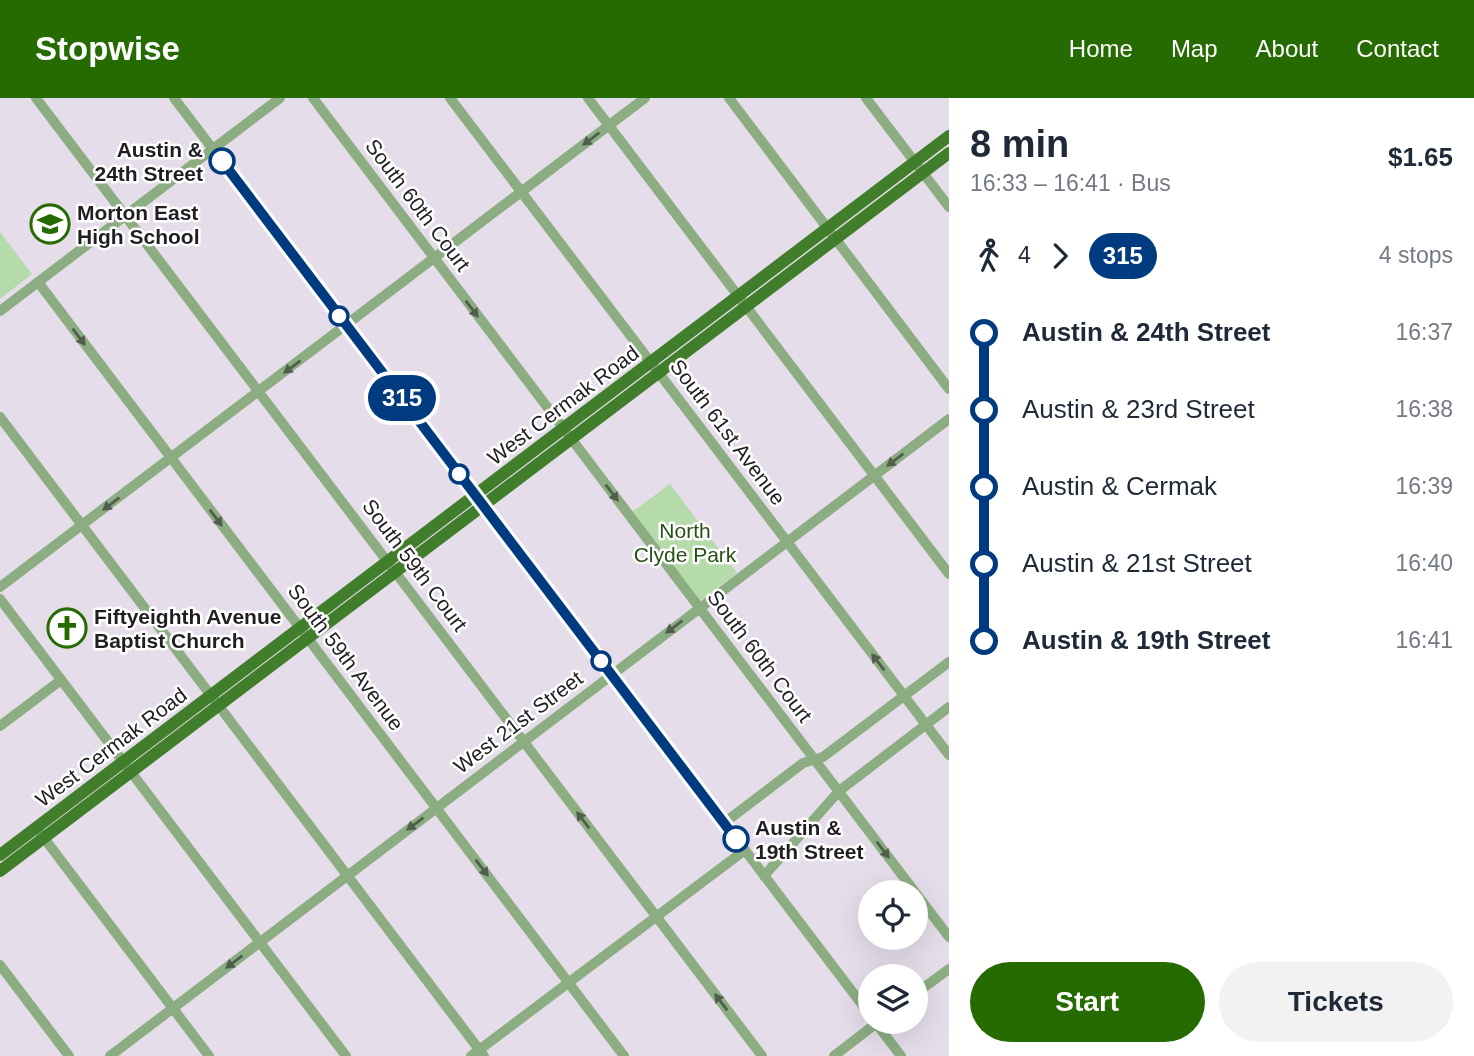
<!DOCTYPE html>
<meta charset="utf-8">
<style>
:root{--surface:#fff;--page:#f2f2f3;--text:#1f2937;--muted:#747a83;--accent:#266b02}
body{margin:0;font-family:Helvetica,sans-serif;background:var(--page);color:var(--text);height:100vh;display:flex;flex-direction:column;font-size:26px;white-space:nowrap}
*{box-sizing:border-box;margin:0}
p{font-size:23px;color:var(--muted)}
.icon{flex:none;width:38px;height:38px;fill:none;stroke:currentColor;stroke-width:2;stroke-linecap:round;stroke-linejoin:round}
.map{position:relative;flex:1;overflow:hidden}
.side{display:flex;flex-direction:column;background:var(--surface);width:525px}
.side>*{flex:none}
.badge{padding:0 14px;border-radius:23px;font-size:24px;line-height:46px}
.buttons{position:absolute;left:858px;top:782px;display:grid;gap:14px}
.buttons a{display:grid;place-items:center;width:70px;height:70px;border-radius:50%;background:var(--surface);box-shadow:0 7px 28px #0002;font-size:35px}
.map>.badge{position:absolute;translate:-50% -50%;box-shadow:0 0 0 4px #fff}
.legs{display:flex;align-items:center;gap:10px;height:77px;padding:0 21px;font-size:23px}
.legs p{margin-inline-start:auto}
.summary{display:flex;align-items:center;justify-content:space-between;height:119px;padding:0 21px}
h1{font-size:38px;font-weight:600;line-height:52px}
.primary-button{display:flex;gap:14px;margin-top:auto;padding:14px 21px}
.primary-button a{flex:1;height:80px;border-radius:42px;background:var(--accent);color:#fff;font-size:28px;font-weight:600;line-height:80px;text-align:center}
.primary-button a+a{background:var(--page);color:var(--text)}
ul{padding:0 21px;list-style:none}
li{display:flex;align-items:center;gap:24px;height:77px;font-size:26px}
li i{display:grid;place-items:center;width:10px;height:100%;margin:0 9px;background:currentColor}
li i::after{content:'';width:18px;height:18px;margin:-9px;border:5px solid;border-radius:50%;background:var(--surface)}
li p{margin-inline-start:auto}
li:first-child i{background:linear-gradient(#0000 50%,currentColor 0)}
li:last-child i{background:linear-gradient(currentColor 50%,#0000 0)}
header{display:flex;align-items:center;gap:42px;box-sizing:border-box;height:98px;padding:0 35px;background:var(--accent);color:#fff}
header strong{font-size:33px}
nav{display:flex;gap:38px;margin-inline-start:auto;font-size:24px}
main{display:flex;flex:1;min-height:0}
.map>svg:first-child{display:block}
.green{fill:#b6dbab}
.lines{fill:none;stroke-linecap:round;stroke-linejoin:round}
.minor{stroke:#8cad82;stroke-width:10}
.major{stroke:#417e2b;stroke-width:12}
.oneway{fill:#515e4e}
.line-1-casing{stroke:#fff;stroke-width:16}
.line-1{stroke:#003b80;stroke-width:10}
.stop-1-dot{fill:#fff;stroke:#003b80;stroke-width:3.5}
.labels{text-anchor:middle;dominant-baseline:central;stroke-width:5;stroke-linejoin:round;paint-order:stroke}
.stop-label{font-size:21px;font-weight:bold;fill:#211e23;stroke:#fff;text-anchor:end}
.street-label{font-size:21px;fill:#211e23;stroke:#fff}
.poi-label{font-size:21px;font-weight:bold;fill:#211e23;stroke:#fff;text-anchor:start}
.park-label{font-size:21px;fill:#265116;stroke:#fff}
</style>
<header>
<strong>Stopwise</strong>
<nav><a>Home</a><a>Map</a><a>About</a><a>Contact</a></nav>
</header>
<main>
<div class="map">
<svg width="949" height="958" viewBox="0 0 949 958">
<rect width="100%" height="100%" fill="#e5deea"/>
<g class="green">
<polygon points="0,134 32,176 0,201"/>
<polygon points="670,386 737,475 700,503 632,414"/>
</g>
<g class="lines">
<g class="minor">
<polyline points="36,0 762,958"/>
<polyline points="174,0 870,917"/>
<polyline points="313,0 949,839"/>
<polyline points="450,0 949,657"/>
<polyline points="588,0 949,476"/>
<polyline points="729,0 949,291"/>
<polyline points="866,0 949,109"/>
<polyline points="38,184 624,958"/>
<polyline points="0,213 280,0"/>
<polyline points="0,319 484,958"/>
<polyline points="0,489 645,0"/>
<polyline points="0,501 346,958"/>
<polyline points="0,628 61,582"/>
<polyline points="724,725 803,665 823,659 949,564"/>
<polyline points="41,736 209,958"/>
<polyline points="764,778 839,693 949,609"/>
<polyline points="0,867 69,958"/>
<polyline points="915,896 949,871"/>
<polyline points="875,924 901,958"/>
<polyline points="110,958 949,321"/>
<polyline points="471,958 745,752"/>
<polyline points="834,958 878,924"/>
</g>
<g class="major">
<polyline points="0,757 949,38"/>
<polyline points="0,773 949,55"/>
</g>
</g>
<defs><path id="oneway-solid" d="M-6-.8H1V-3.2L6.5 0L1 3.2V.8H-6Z" transform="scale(1.75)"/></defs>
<g class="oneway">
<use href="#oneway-solid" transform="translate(591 41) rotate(143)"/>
<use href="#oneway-solid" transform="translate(472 211) rotate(53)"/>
<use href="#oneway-solid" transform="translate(79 239) rotate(53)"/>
<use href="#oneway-solid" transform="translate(292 269) rotate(143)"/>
<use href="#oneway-solid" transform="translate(895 362) rotate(143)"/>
<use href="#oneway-solid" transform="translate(612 395) rotate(53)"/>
<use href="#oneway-solid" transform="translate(111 406) rotate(143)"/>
<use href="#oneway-solid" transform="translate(216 420) rotate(53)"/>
<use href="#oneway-solid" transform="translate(674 529) rotate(143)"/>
<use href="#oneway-solid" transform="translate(878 564) rotate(-127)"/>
<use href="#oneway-solid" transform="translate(583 722) rotate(-127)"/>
<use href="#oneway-solid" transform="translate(415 726) rotate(143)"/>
<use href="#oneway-solid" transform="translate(883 752) rotate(53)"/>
<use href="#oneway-solid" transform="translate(482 770) rotate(53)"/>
<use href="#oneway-solid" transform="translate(234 864) rotate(143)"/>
<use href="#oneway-solid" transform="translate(721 904) rotate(-127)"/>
</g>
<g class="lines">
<g class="line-1-casing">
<polyline id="line-1" points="222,63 736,741"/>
</g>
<use href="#line-1" class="line-1"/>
</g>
<defs>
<g id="school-ring" transform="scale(2.0125)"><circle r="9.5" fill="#fff" stroke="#266b02" stroke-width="1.5"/><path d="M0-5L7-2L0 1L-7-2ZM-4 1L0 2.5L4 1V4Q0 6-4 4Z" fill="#266b02"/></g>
<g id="church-ring" transform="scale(2.0125)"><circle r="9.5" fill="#fff" stroke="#266b02" stroke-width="1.5"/><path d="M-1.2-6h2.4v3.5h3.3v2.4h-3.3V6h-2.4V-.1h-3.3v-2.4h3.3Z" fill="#266b02"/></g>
</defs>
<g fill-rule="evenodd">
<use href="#school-ring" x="50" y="126"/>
<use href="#church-ring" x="67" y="530"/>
</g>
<g class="stop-1-dot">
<circle cx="222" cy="63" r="12"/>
<circle cx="339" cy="218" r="9"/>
<circle cx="459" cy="376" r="9"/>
<circle cx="601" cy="563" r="9"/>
<circle cx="736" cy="741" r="12"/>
</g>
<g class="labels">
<g class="stop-label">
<text x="203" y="51">Austin &amp;<tspan x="203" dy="24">24th Street</tspan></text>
<text x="755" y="729" text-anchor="start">Austin &amp;<tspan x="755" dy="24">19th Street</tspan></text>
</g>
<g class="street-label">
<text transform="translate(418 107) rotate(53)">South 60th Court</text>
<text transform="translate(563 307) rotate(-37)">West Cermak Road</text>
<text transform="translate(728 334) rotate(53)">South 61st Avenue</text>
<text transform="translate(415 467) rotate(53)">South 59th Court</text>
<text transform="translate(760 558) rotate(53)">South 60th Court</text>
<text transform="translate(346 559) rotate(53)">South 59th Avenue</text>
<text transform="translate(518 624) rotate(-37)">West 21st Street</text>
<text transform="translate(111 649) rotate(-37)">West Cermak Road</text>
</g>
<g class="poi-label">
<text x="77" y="114">Morton East<tspan x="77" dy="24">High School</tspan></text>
<text x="94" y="518">Fiftyeighth Avenue<tspan x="94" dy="24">Baptist Church</tspan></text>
</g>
<g class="park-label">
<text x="685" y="432">North<tspan x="685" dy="24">Clyde Park</tspan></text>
</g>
</g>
</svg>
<div class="buttons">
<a><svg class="icon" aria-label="locate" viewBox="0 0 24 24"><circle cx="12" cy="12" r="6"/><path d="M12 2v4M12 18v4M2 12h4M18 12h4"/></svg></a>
<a><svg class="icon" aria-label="layers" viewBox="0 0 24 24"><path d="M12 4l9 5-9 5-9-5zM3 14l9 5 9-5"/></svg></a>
</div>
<b class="badge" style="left:402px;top:300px;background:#003b80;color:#fff">315</b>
</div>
<section class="side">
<div class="summary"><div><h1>8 min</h1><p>16:33 – 16:41 · Bus</p></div><b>$1.65</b></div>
<div class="legs"><svg class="icon" aria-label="walk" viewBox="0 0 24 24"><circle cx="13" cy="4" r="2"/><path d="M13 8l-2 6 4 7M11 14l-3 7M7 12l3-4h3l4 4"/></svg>4<svg class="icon" aria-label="forward" viewBox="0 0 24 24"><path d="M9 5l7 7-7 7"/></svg><b class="badge" style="background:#003b80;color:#fff">315</b><p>4 stops</p></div>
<ul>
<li><i style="color:#003b80"></i><b>Austin &amp; 24th Street</b><p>16:37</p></li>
<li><i style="color:#003b80"></i><span>Austin &amp; 23rd Street</span><p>16:38</p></li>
<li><i style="color:#003b80"></i><span>Austin &amp; Cermak</span><p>16:39</p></li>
<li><i style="color:#003b80"></i><span>Austin &amp; 21st Street</span><p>16:40</p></li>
<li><i style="color:#003b80"></i><b>Austin &amp; 19th Street</b><p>16:41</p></li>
</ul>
<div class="primary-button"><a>Start</a><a>Tickets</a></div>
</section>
</main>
